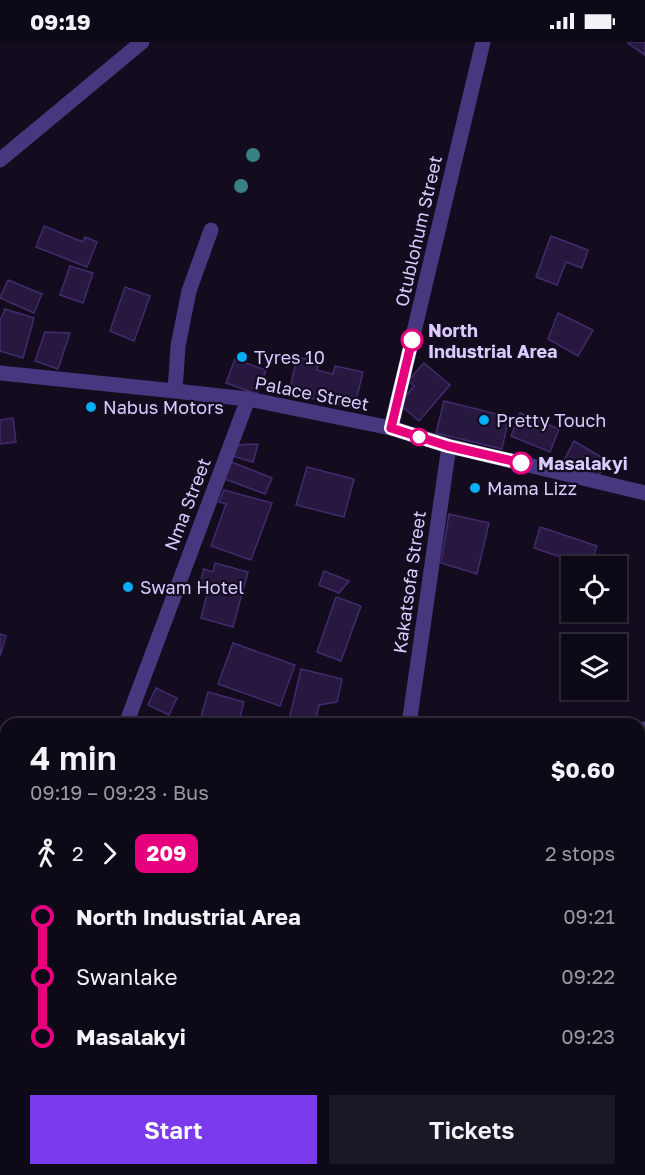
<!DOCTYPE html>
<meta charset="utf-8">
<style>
:root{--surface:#0e0917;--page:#1c1724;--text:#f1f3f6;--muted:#9b9aa1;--line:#2e2a36;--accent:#7c3aed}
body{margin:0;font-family:"Golos Text",sans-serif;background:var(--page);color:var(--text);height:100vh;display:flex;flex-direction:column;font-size:22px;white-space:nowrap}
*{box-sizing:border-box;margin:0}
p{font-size:20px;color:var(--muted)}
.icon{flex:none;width:33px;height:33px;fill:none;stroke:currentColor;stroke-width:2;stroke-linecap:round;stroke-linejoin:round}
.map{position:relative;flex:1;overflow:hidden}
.side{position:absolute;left:0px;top:676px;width:645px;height:458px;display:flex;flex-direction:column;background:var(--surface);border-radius:18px 18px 0 0;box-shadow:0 2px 4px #0004,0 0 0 2px var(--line)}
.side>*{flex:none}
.badge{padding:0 12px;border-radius:9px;font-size:21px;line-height:39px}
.buttons{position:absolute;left:561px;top:514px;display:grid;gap:12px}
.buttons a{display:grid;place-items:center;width:66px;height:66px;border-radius:0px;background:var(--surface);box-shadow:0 2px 4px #0004,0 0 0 2px var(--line);font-size:30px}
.map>.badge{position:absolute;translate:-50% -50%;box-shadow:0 0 0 3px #fff}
.legs{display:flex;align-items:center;gap:9px;height:66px;padding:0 30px;font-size:20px}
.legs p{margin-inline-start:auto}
.overview{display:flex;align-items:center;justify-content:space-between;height:102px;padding:0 30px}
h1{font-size:33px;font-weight:600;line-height:45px}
.primary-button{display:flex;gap:12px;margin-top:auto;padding:12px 30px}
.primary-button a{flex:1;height:69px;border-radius:0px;background:var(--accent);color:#fff;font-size:24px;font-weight:600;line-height:69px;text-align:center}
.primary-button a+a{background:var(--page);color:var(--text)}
ul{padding:0 30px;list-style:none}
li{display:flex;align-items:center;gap:21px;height:60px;font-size:22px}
li i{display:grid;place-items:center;width:9px;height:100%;margin:0 8px;background:currentColor}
li i::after{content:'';width:15px;height:15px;margin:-8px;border:4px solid;border-radius:50%;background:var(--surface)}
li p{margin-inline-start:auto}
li:first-child i{background:linear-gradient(#0000 50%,currentColor 0)}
li:last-child i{background:linear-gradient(currentColor 50%,#0000 0)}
.status{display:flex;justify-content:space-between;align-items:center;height:42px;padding:0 30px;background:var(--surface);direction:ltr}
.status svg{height:16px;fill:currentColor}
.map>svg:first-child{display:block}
.building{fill:#271840;stroke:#432a6c;stroke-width:1.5}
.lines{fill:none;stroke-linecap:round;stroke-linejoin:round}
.minor{stroke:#47377e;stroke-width:15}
.tree{fill:#388084}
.line-1-casing{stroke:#fff;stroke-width:14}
.line-1{stroke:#e6007e;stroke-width:9}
.stop-1-dot{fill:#fff;stroke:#e6007e;stroke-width:3}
.poi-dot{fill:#00aff5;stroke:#130c1f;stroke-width:2}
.labels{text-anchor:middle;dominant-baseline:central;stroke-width:4.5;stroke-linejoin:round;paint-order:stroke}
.street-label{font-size:18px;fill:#dacaff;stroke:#130c1f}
.stop-label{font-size:18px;font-weight:bold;fill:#dacaff;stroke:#130c1f;text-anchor:start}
.poi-label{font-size:18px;fill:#dacaff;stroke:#130c1f;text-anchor:start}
</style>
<div class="status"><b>09:19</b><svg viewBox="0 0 49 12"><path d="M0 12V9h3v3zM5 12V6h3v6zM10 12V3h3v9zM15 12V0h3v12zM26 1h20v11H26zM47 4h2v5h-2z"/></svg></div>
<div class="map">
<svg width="645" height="1133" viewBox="0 0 645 1133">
<rect width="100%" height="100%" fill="#130c1f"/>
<g class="building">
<polygon points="628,0 645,0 645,13 628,1"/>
<polygon points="44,184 83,200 85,195 97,200 87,225 36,205"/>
<polygon points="551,194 588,208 582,226 566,220 557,243 536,235"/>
<polygon points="70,224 93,231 83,261 60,253"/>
<polygon points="8,238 42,252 34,271 0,256"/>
<polygon points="125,245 150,254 134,299 110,289"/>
<polygon points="5,267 34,276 23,316 0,309 0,279"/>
<polygon points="558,271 593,288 578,314 548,297"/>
<polygon points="45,290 70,291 58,327 35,319"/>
<polygon points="297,315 319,320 317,328 333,332 335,324 363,330 354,366 289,351"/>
<polygon points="235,317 266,328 257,352 226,341"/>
<polygon points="424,321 450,343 419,379 399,362 414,344 408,339"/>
<polygon points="444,359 509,375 502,407 436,391"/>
<polygon points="520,371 559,387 550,410 511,394"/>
<polygon points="13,376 16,400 0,402 0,378"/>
<polygon points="574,399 608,419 597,436 561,424"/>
<polygon points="258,402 253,420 232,414 235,403"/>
<polygon points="229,419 272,436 265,452 222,436"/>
<polygon points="307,425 354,437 344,475 296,463"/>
<polygon points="224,448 272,461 251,518 211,504 226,462 219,460"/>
<polygon points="449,472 489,481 477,532 441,521"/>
<polygon points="540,485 597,504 590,525 534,506"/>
<polygon points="215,521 248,530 233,585 201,576 208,548 199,545 204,527 213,530"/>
<polygon points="324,529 349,539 339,551 319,543"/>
<polygon points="336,555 361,564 341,619 317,610"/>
<polygon points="0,592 6,594 0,614"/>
<polygon points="233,601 295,623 280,664 218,642"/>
<polygon points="301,627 342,637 337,660 319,663 315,682 288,682"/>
<polygon points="156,646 177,656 169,673 148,663"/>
<polygon points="208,650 244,660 238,682 199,682"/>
<polygon points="6,861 6,885 0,884"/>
<polygon points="165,1128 193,1128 192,1132 164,1130"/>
<polygon points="269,1128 281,1128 280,1133 268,1133"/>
<polygon points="287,1128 302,1128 309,1129 309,1133 286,1133"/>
<polygon points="353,1128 409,1128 408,1133 352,1133"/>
</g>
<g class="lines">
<g class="minor">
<polyline points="0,118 142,0"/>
<polyline points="0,331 175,349 248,357 391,386 449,404 645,451"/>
<polyline points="175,349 178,304 189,249 211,188"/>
<polyline points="391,386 483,0"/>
<polyline points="126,682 248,357"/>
<polyline points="409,682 449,404"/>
<polyline points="639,726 645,687"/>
<polyline points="0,1093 6,1063"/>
<polyline points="0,1103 6,1105"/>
<polyline points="98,1128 118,1133"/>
<polyline points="347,1133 348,1128"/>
</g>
</g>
<g class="tree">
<circle cx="253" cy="113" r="7"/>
<circle cx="241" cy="144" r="7"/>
</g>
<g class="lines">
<g class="line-1-casing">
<polyline id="line-1" points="412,298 391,386 448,404 521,421"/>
</g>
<use href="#line-1" class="line-1"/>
</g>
<g class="stop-1-dot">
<circle cx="412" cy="298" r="10"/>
<circle cx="419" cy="395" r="8"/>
<circle cx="521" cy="421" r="10"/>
</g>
<g class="poi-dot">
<circle cx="242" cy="315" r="6"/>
<circle cx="91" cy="365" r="6"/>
<circle cx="484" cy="378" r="6"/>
<circle cx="475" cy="446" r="6"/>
<circle cx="128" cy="545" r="6"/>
</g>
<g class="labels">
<g class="street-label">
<text transform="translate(418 189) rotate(-77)">Otublohum Street</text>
<text transform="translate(312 351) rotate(11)">Palace Street</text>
<text transform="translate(187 462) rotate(-69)">Nma Street</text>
<text transform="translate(409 540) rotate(-82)">Kakatsofa Street</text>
</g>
<g class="stop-label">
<text x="428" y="288">North<tspan x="428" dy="21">Industrial Area</tspan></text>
<text x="538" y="421">Masalakyi</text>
</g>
<g class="poi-label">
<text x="254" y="315">Tyres 10</text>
<text x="103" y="365">Nabus Motors</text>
<text x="496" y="378">Pretty Touch</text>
<text x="487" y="446">Mama Lizz</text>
<text x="140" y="545">Swam Hotel</text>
</g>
</g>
</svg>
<div class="buttons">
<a><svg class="icon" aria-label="locate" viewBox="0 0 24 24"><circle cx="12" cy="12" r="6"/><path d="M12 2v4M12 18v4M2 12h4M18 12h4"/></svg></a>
<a><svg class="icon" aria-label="layers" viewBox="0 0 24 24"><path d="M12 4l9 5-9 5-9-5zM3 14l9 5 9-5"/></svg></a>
</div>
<section class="side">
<div class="overview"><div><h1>4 min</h1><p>09:19 – 09:23 · Bus</p></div><b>$0.60</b></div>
<div class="legs"><svg class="icon" aria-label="walk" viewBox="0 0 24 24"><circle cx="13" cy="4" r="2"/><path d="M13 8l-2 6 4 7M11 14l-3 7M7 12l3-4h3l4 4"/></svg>2<svg class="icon" aria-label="forward" viewBox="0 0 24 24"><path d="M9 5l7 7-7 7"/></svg><b class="badge" style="background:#e6007e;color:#fff">209</b><p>2 stops</p></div>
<ul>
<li><i style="color:#e6007e"></i><b>North Industrial Area</b><p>09:21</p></li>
<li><i style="color:#e6007e"></i><span>Swanlake</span><p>09:22</p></li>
<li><i style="color:#e6007e"></i><b>Masalakyi</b><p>09:23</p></li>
</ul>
<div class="primary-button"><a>Start</a><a>Tickets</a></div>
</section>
</div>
